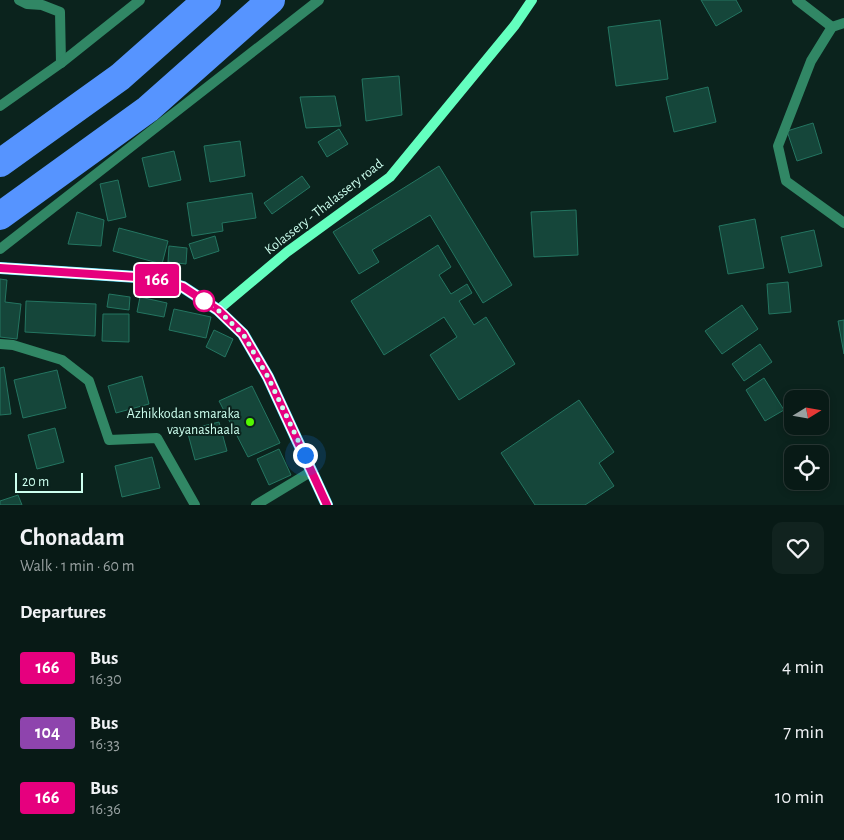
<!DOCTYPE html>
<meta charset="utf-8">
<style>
:root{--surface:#081a16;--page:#11231f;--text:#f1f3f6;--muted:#98a1a1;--line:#293835}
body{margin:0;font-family:"Alegreya Sans",sans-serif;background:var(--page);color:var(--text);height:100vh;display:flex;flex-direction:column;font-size:19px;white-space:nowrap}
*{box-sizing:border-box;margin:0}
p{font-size:16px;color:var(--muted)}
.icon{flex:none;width:28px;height:28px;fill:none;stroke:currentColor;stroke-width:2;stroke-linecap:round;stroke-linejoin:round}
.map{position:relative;height:505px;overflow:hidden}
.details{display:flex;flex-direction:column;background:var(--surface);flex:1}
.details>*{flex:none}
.badge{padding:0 10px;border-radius:4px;font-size:18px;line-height:32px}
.needle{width:32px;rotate:79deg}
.buttons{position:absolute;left:784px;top:390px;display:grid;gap:10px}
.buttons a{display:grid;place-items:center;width:45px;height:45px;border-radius:10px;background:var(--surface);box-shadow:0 2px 8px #0003,0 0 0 1px var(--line);font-size:25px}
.scale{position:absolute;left:15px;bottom:12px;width:68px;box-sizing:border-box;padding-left:5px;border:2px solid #cdffef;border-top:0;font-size:14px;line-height:18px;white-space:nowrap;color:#cdffef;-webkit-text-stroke:4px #0b231d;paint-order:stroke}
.you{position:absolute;width:25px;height:25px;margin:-12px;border:4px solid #fff;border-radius:50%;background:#1a73e8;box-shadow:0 0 0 8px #1a73e833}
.map>.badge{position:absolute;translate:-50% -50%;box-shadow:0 0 0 2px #fff}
h2{padding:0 20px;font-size:19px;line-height:45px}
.round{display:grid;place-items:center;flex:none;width:52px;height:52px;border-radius:10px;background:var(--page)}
.headline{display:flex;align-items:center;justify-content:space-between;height:85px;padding:0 20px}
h1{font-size:24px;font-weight:700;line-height:38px}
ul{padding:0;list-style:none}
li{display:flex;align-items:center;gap:15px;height:65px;padding:0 20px}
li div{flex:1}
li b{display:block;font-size:19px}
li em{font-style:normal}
li .badge{min-width:55px;font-weight:700;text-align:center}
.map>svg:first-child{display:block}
.building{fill:#15463a;stroke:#247561}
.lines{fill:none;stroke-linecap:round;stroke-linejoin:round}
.minor{stroke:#318765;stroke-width:10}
.tertiary{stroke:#318765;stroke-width:10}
.secondary{stroke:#64ffbf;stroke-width:10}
.primary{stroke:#54dfff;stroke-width:12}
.trunk{stroke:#5694ff;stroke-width:28}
.line-casing{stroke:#fff;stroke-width:11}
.line{stroke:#e6007e;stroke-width:8}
.walk{stroke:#cdffef;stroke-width:5;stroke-dasharray:0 9}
.stop-dot{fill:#fff;stroke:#e6007e;stroke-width:2.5}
.poi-dot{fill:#54f800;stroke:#0b231d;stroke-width:2}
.labels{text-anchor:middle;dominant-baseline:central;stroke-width:4;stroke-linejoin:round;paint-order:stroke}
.street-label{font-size:14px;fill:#cdffef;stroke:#0b231d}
.poi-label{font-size:14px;fill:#cdffef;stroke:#0b231d;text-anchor:end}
</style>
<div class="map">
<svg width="844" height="505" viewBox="0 0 844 505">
<rect width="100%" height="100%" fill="#0b231d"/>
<g class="building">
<polygon points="701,0 736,0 742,11 716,26"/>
<polygon points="660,20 668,79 616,86 608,27"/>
<polygon points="399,76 402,115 366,121 362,79"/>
<polygon points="708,87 716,122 674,132 666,97"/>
<polygon points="335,96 341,126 306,128 300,97"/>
<polygon points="813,123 822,153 797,161 787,131"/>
<polygon points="339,129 348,144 327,157 318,142"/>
<polygon points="240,141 245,176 210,182 204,146"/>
<polygon points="174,151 181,180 149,187 142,158"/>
<polygon points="439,166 512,285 483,303 430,215 372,250 379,262 359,274 333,232"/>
<polygon points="302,176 310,187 272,214 264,203"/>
<polygon points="118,180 126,217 108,221 100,184"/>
<polygon points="252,193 256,218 222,223 223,231 192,236 187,203"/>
<polygon points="576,210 578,255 534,257 531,212"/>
<polygon points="77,212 104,220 101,246 68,244"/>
<polygon points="755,219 764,268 728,274 719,226"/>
<polygon points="119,228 168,241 162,264 113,251"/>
<polygon points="814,230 822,266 789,273 781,237"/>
<polygon points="215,236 219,251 194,259 189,244"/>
<polygon points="438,245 451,267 439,275 451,294 467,284 472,293 459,301 474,325 486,317 515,364 459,400 430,355 457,337 444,317 384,355 351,301"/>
<polygon points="169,246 187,248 186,264 168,262"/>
<polygon points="0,279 7,280 5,302 21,304 17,339 0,337"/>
<polygon points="788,282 791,312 769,314 767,284"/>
<polygon points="109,294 130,297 129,310 107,307"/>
<polygon points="140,297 167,303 164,317 137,312"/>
<polygon points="26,301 96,304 95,336 25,332"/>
<polygon points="742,305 758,329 722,354 705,331"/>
<polygon points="174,309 211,317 206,338 169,330"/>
<polygon points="103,314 129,314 129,342 102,341"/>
<polygon points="844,320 844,354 838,321"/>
<polygon points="214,330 233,339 225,357 206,347"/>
<polygon points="760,344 772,362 744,381 732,364"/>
<polygon points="4,367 11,414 0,415 0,368"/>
<polygon points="57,370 66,408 23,418 14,380"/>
<polygon points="142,376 149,404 116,413 108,386"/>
<polygon points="764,378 784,410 765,421 746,390"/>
<polygon points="252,386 280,443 248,457 219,401"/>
<polygon points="579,400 614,452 599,463 614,486 585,505 535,505 501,453"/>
<polygon points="219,422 227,451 195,460 187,430"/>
<polygon points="55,428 64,462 37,469 28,435"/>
<polygon points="279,449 291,475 269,485 257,459"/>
<polygon points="152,457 160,488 122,497 115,466"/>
<polygon points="18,495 22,505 0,505 0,501"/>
</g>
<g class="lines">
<g class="minor">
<polyline points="19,0 27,4 42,5 60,12 61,63"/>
<polyline points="797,0 832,27"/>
<polyline points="844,23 832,27 811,61 778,146 786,181 844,223"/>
<polyline points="0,344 13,345 62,360 89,381 109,440 157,438 195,505"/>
<polyline points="256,505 312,471"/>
</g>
<g class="tertiary">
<polyline points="0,106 61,63 140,0"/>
<polyline points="0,249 319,0"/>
</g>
<polyline class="secondary" points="218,310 287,252 390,177 515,25 532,0"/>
<polyline class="primary" points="0,268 152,278 183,287 218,310 243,334 268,377 327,505"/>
<g class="trunk">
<polyline points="0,163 120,77 207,0"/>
<polyline points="0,216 148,109 271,0"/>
</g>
</g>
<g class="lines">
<g class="line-casing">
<polyline id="line" points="0,268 152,278 183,287 218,310 243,334 268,377 327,505"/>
</g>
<use href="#line" class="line"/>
<polyline class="walk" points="204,301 218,310 243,334 268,377 305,455"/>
</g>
<circle class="stop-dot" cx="204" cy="301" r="10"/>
<circle class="poi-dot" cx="250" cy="422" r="5"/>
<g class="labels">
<g class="street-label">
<text transform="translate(324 207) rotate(-38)">Kolassery - Thalassery road</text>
</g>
<g class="poi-label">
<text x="240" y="414">Azhikkodan smaraka<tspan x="240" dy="16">vayanashaala</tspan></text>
</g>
</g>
</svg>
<div class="buttons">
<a><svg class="needle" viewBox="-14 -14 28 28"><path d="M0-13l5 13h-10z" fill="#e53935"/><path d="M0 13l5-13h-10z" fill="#98a1a1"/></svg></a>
<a><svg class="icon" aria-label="locate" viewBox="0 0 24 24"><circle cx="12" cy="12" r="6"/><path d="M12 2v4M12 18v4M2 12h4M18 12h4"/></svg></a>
</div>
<div class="scale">20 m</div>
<div class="you" style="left:305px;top:455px"></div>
<b class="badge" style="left:157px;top:280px;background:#e6007e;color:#fff">166</b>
</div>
<section class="details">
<div class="headline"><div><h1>Chonadam</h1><p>Walk · 1 min · 60 m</p></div><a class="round"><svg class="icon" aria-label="heart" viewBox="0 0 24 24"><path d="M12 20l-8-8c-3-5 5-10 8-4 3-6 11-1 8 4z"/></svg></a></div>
<h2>Departures</h2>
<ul>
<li><span class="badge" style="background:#e6007e;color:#fff">166</span><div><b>Bus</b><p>16:30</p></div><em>4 min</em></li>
<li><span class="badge" style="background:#8e44ad;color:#fff">104</span><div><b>Bus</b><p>16:33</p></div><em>7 min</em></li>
<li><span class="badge" style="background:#e6007e;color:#fff">166</span><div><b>Bus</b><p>16:36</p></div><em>10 min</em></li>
</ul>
</section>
